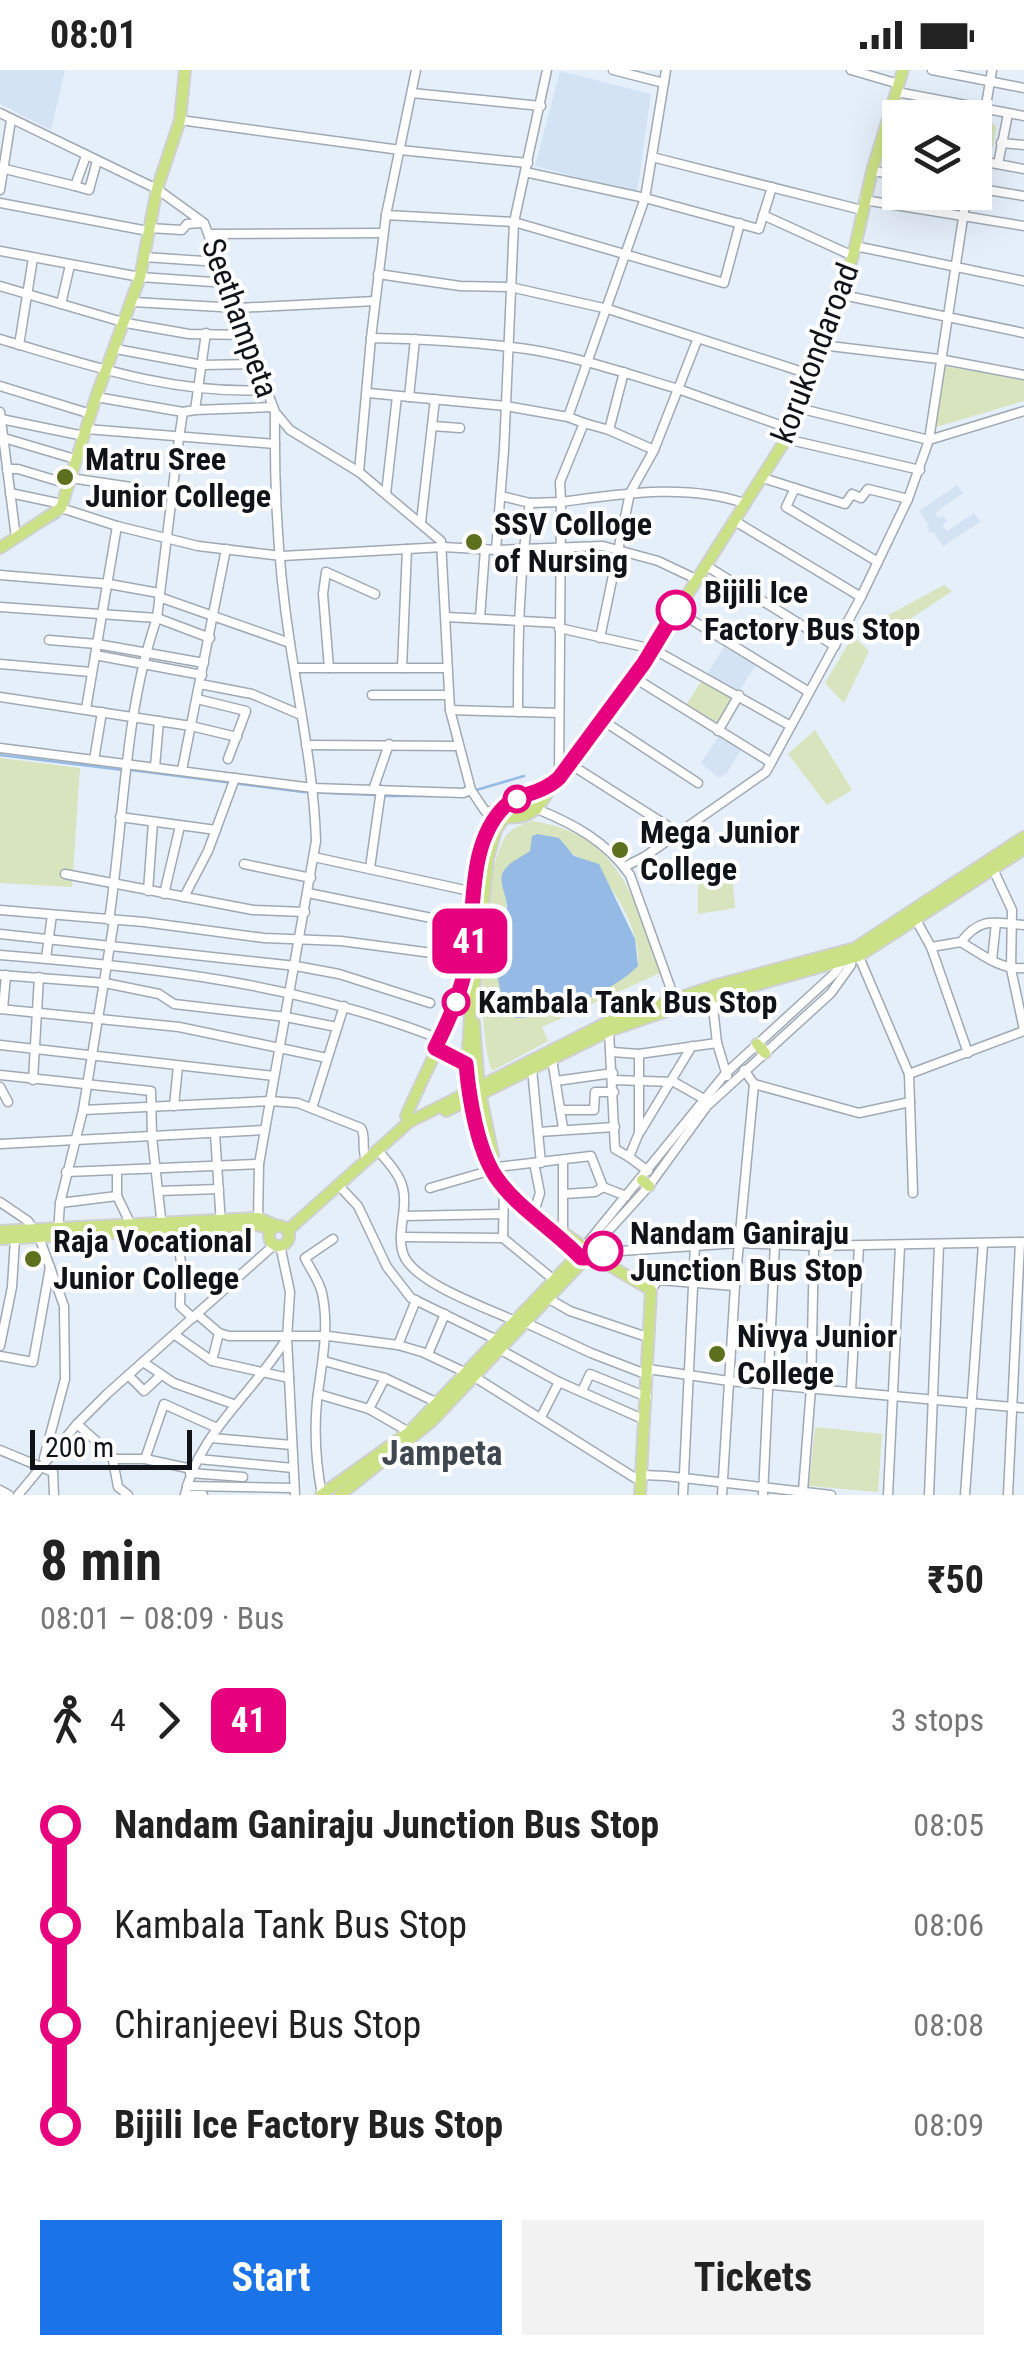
<!DOCTYPE html>
<meta charset="utf-8">
<style>
:root{--surface:#fff;--page:#f2f2f2;--text:#222;--muted:#767676;--accent:#1a73e8}
body{margin:0;font-family:"Roboto Condensed",sans-serif;background:var(--page);color:var(--text);height:100vh;display:flex;flex-direction:column;font-size:38px;white-space:nowrap}
*{box-sizing:border-box;margin:0}
p{font-size:32px;color:var(--muted)}
.icon{flex:none;width:55px;height:55px;fill:none;stroke:currentColor;stroke-width:2;stroke-linecap:round;stroke-linejoin:round}
.map{position:relative;height:1425px;overflow:hidden}
.sheet{display:flex;flex-direction:column;background:var(--surface);flex:1}
.sheet>*{flex:none}
.badge{padding:0 20px;border-radius:15px;font-size:35px;line-height:65px}
.buttons{position:absolute;left:882px;top:30px;display:grid;gap:20px}
.buttons a{display:grid;place-items:center;width:110px;height:110px;border-radius:0px;background:var(--surface);box-shadow:0 10px 40px #0002;font-size:50px}
.scale{position:absolute;left:30px;bottom:25px;width:162px;box-sizing:border-box;padding-left:10px;border:5px solid #101317;border-top:0;font-size:28px;line-height:35px;white-space:nowrap;color:#101317;-webkit-text-stroke:8px #fff;paint-order:stroke}
.map>.badge{position:absolute;translate:-50% -50%;box-shadow:0 0 0 5px #fff}
.legs{display:flex;align-items:center;gap:15px;height:110px;padding:0 40px;font-size:32px}
.legs p{margin-inline-start:auto}
.summary{display:flex;align-items:center;justify-content:space-between;height:170px;padding:0 40px}
h1{font-size:55px;font-weight:700;line-height:75px}
.cta{display:flex;gap:20px;margin-top:auto;padding:20px 40px}
.cta a{flex:1;height:115px;border-radius:0px;background:var(--accent);color:#fff;font-size:40px;font-weight:700;line-height:115px;text-align:center}
.cta a+a{background:var(--page);color:var(--text)}
ul{padding:0 40px;list-style:none}
li{display:flex;align-items:center;gap:35px;height:100px;font-size:38px}
li i{display:grid;place-items:center;width:15px;height:100%;margin:0 12px;background:currentColor}
li i::after{content:'';width:25px;height:25px;margin:-12px;border:8px solid;border-radius:50%;background:var(--surface)}
li p{margin-inline-start:auto}
li:first-child i{background:linear-gradient(#0000 50%,currentColor 0)}
li:last-child i{background:linear-gradient(currentColor 50%,#0000 0)}
.status{display:flex;justify-content:space-between;align-items:center;height:70px;padding:0 50px;background:var(--surface);direction:ltr}
.status svg{height:28px;fill:currentColor}
.map>svg:first-child{display:block}
.built{fill:#d4e3f4}
.green{fill:#d7e4bd;fill-rule:evenodd}
.water{fill:#94bae5}
.lines{fill:none;stroke-linecap:round;stroke-linejoin:round}
.stream{stroke:#94bae5;stroke-width:2.5}
.minor-casing{stroke:#a0a9b3;stroke-width:11}
.major-casing{stroke:#cfd0d1;stroke-width:14}
.minor{stroke:#fff;stroke-width:8}
.major{stroke:#cbe185;stroke-width:10}
.line-1-casing{stroke:#fff;stroke-width:22}
.line-1{stroke:#e6007e;stroke-width:15}
.poi-dot{fill:#5c701e;stroke:#fff;stroke-width:4}
.stop-1-dot{fill:#fff;stroke:#e6007e;stroke-width:5}
.labels{text-anchor:middle;dominant-baseline:central;stroke-width:8;stroke-linejoin:round;paint-order:stroke}
.street-label{font-size:32px;fill:#101317;stroke:#fff}
.poi-label{font-size:32px;font-weight:bold;fill:#101317;stroke:#fff;text-anchor:start}
.stop-label{font-size:32px;font-weight:bold;fill:#101317;stroke:#fff;text-anchor:start}
.neighbourhood-label{font-size:35px;font-weight:bold;fill:#3e464f;stroke:#fff}
</style>
<div class="status"><b>08:01</b><svg viewBox="0 0 49 12"><path d="M0 12V9h3v3zM5 12V6h3v6zM10 12V3h3v9zM15 12V0h3v12zM26 1h20v11H26zM47 4h2v5h-2z"/></svg></div>
<div class="map">
<svg width="1024" height="1425" viewBox="0 0 1024 1425">
<rect width="100%" height="100%" fill="#e5effa"/>
<g class="built">
<polygon points="0,0 65,0 51,60 0,34"/>
<polygon points="560,1 651,24 637,123 535,96"/>
<polygon points="957,415 963,423 935,443 938,448 943,445 947,451 942,455 947,461 974,443 980,452 943,476 933,462 930,463 926,457 929,455 919,441"/>
<polygon points="724,577 756,595 739,621 707,604"/>
<polygon points="719,666 741,680 727,703 719,708 701,693"/>
</g>
<g class="green">
<polygon points="980,44 986,45 996,57 993,76 984,83 975,83 975,48 972,47"/>
<polygon points="944,296 1024,310 1024,331 933,358"/>
<polygon points="944,515 952,521 882,568 883,548"/>
<polygon points="853,566 869,581 844,633 825,613"/>
<polygon points="704,607 736,625 717,657 685,637"/>
<polygon points="815,660 852,720 827,735 788,684"/>
<polygon points="0,688 80,698 72,817 0,813"/>
<path d="M532,751c87,12 104,79 128,152l-118,54 6,14 -56,30c-17,-43 -12,-197 14,-235 7,-9 15,-11 26,-15zM538,764l24,7c7,12 13,14 23,21 29,21 56,69 53,104 -33,26 -80,52 -122,52l-17,-88c8,-15 10,-29 3,-45l13,-23 15,-11z"/>
<polygon points="731,790 735,838 698,844 698,800"/>
<polygon points="815,1357 882,1364 878,1422 809,1416"/>
</g>
<path class="water" d="M537,764l22,4 15,18 25,8 36,75 3,27c-25,26 -88,52 -122,52 -20,-12 -23,-68 -16,-89 2,-8 6,-13 7,-22 0,-13 -11,-27 -2,-38 5,-7 18,-13 25,-18l2,-15z"/>
<g class="lines">
<g class="stream">
<polyline points="38,459 59,447"/>
<polyline points="0,685 123,700"/>
<polyline points="131,700 303,722 376,725"/>
<polyline points="473,721 524,706"/>
<polyline points="384,726 461,726"/>
</g>
<g class="minor-casing">
<g id="minor">
<polyline points="613,0 664,13"/>
<polyline points="851,0 899,14"/>
<polyline points="932,0 1024,18"/>
<polyline points="897,22 1024,46"/>
<polyline points="412,23 541,36"/>
<polyline points="985,41 992,0"/>
<polyline points="0,43 157,119 204,153 275,342 290,360 359,402 441,471 450,640 471,720 485,741 500,742"/>
<polyline points="180,50 400,80 528,93"/>
<polyline points="887,55 900,56"/>
<polyline points="881,73 900,76"/>
<polyline points="1001,73 1024,75"/>
<polyline points="652,87 862,140"/>
<polyline points="975,90 1024,99"/>
<polyline points="998,94 1008,44"/>
<polyline points="5,99 75,116 86,86"/>
<polyline points="872,101 900,105"/>
<polyline points="525,102 645,128 759,159 772,117"/>
<polyline points="75,116 89,120 97,91"/>
<polyline points="975,118 1024,126"/>
<polyline points="0,120 11,50"/>
<polyline points="864,130 1024,156"/>
<polyline points="0,133 148,161"/>
<polyline points="386,145 514,152 724,213 740,153"/>
<polyline points="763,145 853,186"/>
<polyline points="149,158 182,160 187,154 201,153"/>
<polyline points="210,164 383,163"/>
<polyline points="855,176 1024,211"/>
<polyline points="0,181 140,207 227,213"/>
<polyline points="144,187 219,192"/>
<polyline points="378,204 460,216 510,217 608,239 812,305"/>
<polyline points="0,216 126,253 189,264 245,265"/>
<polyline points="838,224 1024,263"/>
<polyline points="133,232 238,238 375,231"/>
<polyline points="61,234 70,195"/>
<polyline points="371,268 386,145 416,0"/>
<path d="M0,269c88,26 173,56 267,51"/>
<polyline points="19,275 33,188"/>
<polyline points="821,275 939,289 1024,305"/>
<polyline points="116,279 202,295 257,294"/>
<polyline points="0,316 91,344"/>
<polyline points="368,323 506,336 568,347"/>
<polyline points="96,327 183,342"/>
<polyline points="409,327 415,269"/>
<polyline points="798,338 929,370 967,122"/>
<polyline points="195,340 273,337"/>
<polyline points="0,342 16,468"/>
<polyline points="1,349 84,366"/>
<polyline points="584,353 609,360 654,380"/>
<polyline points="432,356 460,358"/>
<polyline points="86,359 275,374"/>
<polyline points="609,360 624,302"/>
<polyline points="4,368 75,389"/>
<polyline points="786,369 920,400"/>
<polyline points="7,399 18,399 68,414"/>
<path d="M359,402l12,-134c51,1 104,4 156,11 51,8 101,25 151,40l20,-51"/>
<polyline points="70,408 138,418"/>
<polyline points="763,408 845,434 852,424 861,428 868,419 908,429"/>
<polyline points="795,418 786,437 878,492"/>
<polyline points="172,420 274,430"/>
<polyline points="10,423 62,434"/>
<polyline points="386,424 397,326"/>
<polyline points="501,426 530,433 561,432 560,412 584,353 568,347 645,128 666,0"/>
<polyline points="61,438 117,456 198,476 282,486 443,477 496,480 603,476 658,491 696,509"/>
<polyline points="733,450 861,527"/>
<polyline points="421,452 435,329"/>
<polyline points="496,480 504,380 514,152 547,0"/>
<polyline points="705,495 835,576"/>
<polyline points="0,505 109,514 159,523"/>
<polyline points="159,527 290,573"/>
<polyline points="0,537 157,548 210,568"/>
<polyline points="677,541 809,622"/>
<polyline points="446,547 560,553"/>
<polyline points="480,548 485,479"/>
<polyline points="559,558 653,579 789,655"/>
<polyline points="600,568 630,423 654,380 678,319 791,359"/>
<polyline points="49,570 97,574 204,593"/>
<polyline points="95,585 202,605"/>
<polyline points="0,594 91,602"/>
<polyline points="295,598 446,598"/>
<polyline points="329,598 323,524 326,502 375,524"/>
<polyline points="402,598 407,479"/>
<polyline points="633,607 770,692"/>
<polyline points="200,614 252,624 301,645"/>
<polyline points="372,625 448,625"/>
<polyline points="0,627 191,656 237,667"/>
<polyline points="197,629 246,641 228,689"/>
<polyline points="86,639 117,456"/>
<polyline points="450,640 559,643"/>
<path d="M518,642c0,-71 1,-140 12,-209"/>
<polyline points="602,650 698,713"/>
<polyline points="718,661 739,625"/>
<polyline points="306,675 458,676"/>
<polyline points="0,678 313,718 463,723 471,720"/>
<polyline points="94,690 102,642"/>
<polyline points="570,694 677,762"/>
<polyline points="155,697 159,651"/>
<polyline points="182,700 226,479"/>
<path d="M559,708l2,-276c60,-8 124,-19 183,1"/>
<polyline points="373,720 389,674"/>
<path d="M537,739c37,15 70,33 93,66l46,128"/>
<polyline points="120,747 216,760"/>
<polyline points="314,787 474,822"/>
<polyline points="244,794 311,808"/>
<polyline points="624,797 644,787 766,702 861,527 908,429 929,370 1024,341"/>
<polyline points="370,798 381,720"/>
<polyline points="993,799 1012,840 1011,899 1024,960"/>
<polyline points="65,804 253,840 305,842"/>
<polyline points="148,821 153,752"/>
<polyline points="308,823 461,854 481,854"/>
<polyline points="164,824 180,756"/>
<polyline points="184,827 208,781 235,708"/>
<polyline points="0,840 144,852 264,868 341,871 478,889"/>
<polyline points="915,848 931,877 968,983"/>
<path d="M109,850c15,-98 15,-208 48,-302l22,-180 4,-26 12,-2 11,-77"/>
<polyline points="0,864 296,896 339,904 430,933"/>
<path d="M961,872c20,-26 33,-19 63,-17"/>
<path d="M931,877l30,-5c20,12 39,28 63,26"/>
<polyline points="857,882 909,1004 913,1123"/>
<path d="M0,885c150,12 299,28 440,84"/>
<polyline points="46,888 52,845"/>
<polyline points="992,890 996,853"/>
<polyline points="0,905 105,913 159,924 174,934 286,947 337,957"/>
<polyline points="712,928 717,973 727,1006"/>
<polyline points="0,939 179,957 327,988"/>
<polyline points="3,939 6,905"/>
<polyline points="609,961 615,1079 629,1087"/>
<polyline points="0,975 274,1006"/>
<polyline points="612,982 639,984"/>
<polyline points="552,989 563,1058"/>
<polyline points="532,999 541,1093"/>
<polyline points="909,1004 1024,961"/>
<polyline points="0,1005 151,1021 152,1067 162,1157"/>
<polyline points="33,1010 39,907"/>
<polyline points="613,1010 674,1012 704,1029"/>
<polyline points="556,1011 613,1003"/>
<polyline points="754,1014 859,1043 910,1032"/>
<polyline points="0,1017 8,1032"/>
<polyline points="174,1036 178,996"/>
<polyline points="312,1038 344,936"/>
<path d="M83,1040l187,-9 28,2 63,25c6,10 -1,22 6,33"/>
<polyline points="560,1040 594,1040 595,1022 614,1022"/>
<polyline points="538,1062 615,1057"/>
<polyline points="640,1062 692,976"/>
<polyline points="215,1064 221,1154"/>
<polyline points="0,1074 265,1060"/>
<path d="M381,1084c7,8 15,17 19,26 12,25 -7,55 5,78 15,27 82,50 110,63"/>
<polyline points="563,1091 563,1163"/>
<polyline points="534,1093 540,1123 535,1139"/>
<polyline points="497,1097 591,1086 603,1117 626,1126"/>
<polyline points="117,1100 117,1126 132,1157"/>
<polyline points="648,1101 629,1087 639,1063 639,984 717,973"/>
<polyline points="66,1102 259,1094"/>
<polyline points="504,1117 503,1168 554,1210"/>
<polyline points="430,1118 492,1100"/>
<polyline points="342,1119 358,1136 387,1197 411,1228 497,1270"/>
<polyline points="159,1121 219,1119"/>
<polyline points="564,1124 595,1122 603,1117"/>
<polyline points="0,1132 28,1151 39,1167 64,1236 65,1309 44,1388"/>
<polyline points="60,1133 117,1126"/>
<polyline points="405,1146 502,1144"/>
<path d="M258,1151l1,-57 57,-323c-2,-66 -16,-132 -26,-198 -12,-76 -16,-153 -15,-230"/>
<polyline points="177,1160 181,1193 180,1236 193,1248"/>
<polyline points="58,1163 60,1133 83,1040 114,851"/>
<polyline points="401,1167 503,1168"/>
<polyline points="280,1175 290,1222 287,1268 295,1425"/>
<polyline points="584,1177 726,1003 835,903 845,889"/>
<polyline points="590,1181 649,1116 707,1036 831,923 851,895 850,884"/>
<polyline points="591,1183 739,1173 814,1176 1024,1172"/>
<polyline points="651,1220 658,1210 735,1216"/>
<polyline points="544,1226 570,1241 647,1267"/>
<polyline points="197,1244 219,1263 229,1266 328,1266 398,1275 422,1282 473,1306 635,1408 642,1405 666,1406 831,1425"/>
<polyline points="524,1252 591,1283 648,1305"/>
<polyline points="175,1265 212,1291 289,1308"/>
<polyline points="398,1275 416,1230"/>
<polyline points="0,1276 12,1217 15,1169"/>
<polyline points="499,1279 559,1312 645,1350"/>
<polyline points="428,1284 445,1244"/>
<polyline points="0,1286 33,1292 50,1197"/>
<polyline points="212,1291 219,1263"/>
<polyline points="324,1291 385,1308 438,1333"/>
<polyline points="143,1292 174,1313 236,1335"/>
<polyline points="648,1299 729,1311 1024,1338"/>
<polyline points="128,1305 144,1321 160,1306"/>
<polyline points="582,1321 590,1304 647,1327"/>
<polyline points="851,1321 859,1176"/>
<polyline points="318,1324 369,1339 409,1362"/>
<polyline points="369,1339 385,1308"/>
<polyline points="541,1347 559,1312"/>
<polyline points="77,1354 112,1385 118,1417 128,1425"/>
<polyline points="211,1368 292,1375"/>
<polyline points="0,1380 53,1402 54,1425"/>
<polyline points="115,1389 145,1389 192,1399"/>
<polyline points="145,1389 164,1334 217,1358"/>
<polyline points="198,1389 293,1398"/>
<polyline points="190,1403 243,1407"/>
<polyline points="187,1416 293,1418"/>
<polyline points="0,1420 9,1425"/>
<polyline points="803,1421 811,1318 814,1176"/>
<polyline points="18,1425 77,1354 107,1324 274,1175"/>
<path d="M185,1425c13,-61 68,-102 100,-154"/>
<polyline points="185,1425 203,1425"/>
<path d="M322,1425c-6,-31 -8,-63 -5,-94 4,-35 13,-72 5,-108 -3,-13 -12,-24 -17,-35l28,-19"/>
<polyline points="683,1425 695,1175"/>
<polyline points="722,1425 735,1216 754,1014 744,1000"/>
<polyline points="763,1425 775,1173"/>
<polyline points="888,1425 900,1176"/>
<polyline points="929,1425 939,1175"/>
<polyline points="965,1425 983,1174"/>
<polyline points="1008,1425 1020,1172"/>
</g>
</g>
<g class="major-casing">
<g id="major">
<polyline points="0,478 61,438 96,327 140,207 157,119 180,50 185,0"/>
<polyline points="526,728 551,716 559,708 644,593 786,369 853,186 872,101 903,0"/>
<path d="M501,743l4,4c25,3 35,-9 46,-31"/>
<polyline points="472,937 488,788 496,760 505,747"/>
<polyline points="474,953 479,1018 493,1085"/>
<polyline points="757,974 765,983"/>
<polyline points="435,979 467,994"/>
<polyline points="446,1041 609,961 678,937 859,886 1024,779"/>
<path d="M409,1052l-3,-6c18,-42 42,-84 55,-127 13,-45 3,-200 75,-190l1,10"/>
<polyline points="642,1110 649,1116"/>
<circle cx="279" cy="1166" r="10"/>
<polyline points="555,1157 584,1177"/>
<polyline points="0,1161 258,1148 278,1156"/>
<polyline points="287,1161 409,1052 608,952 717,915 855,878 1024,767"/>
<polyline points="0,1169 258,1155 270,1159"/>
<polyline points="590,1184 651,1220 640,1425"/>
<polyline points="321,1425 409,1362 579,1184 504,1117 492,1100 469,1023 467,994 471,932"/>
<polyline points="340,1425 432,1351 585,1189"/>
</g>
</g>
<use href="#minor" class="minor"/>
<use href="#major" class="major"/>
</g>
<g class="lines">
<g class="line-1-casing">
<path id="line-1" d="M603,1181l-13,1 -4,6h-5c-26,-28 -64,-50 -85,-81 -19,-28 -27,-80 -30,-113l-31,-16c14,-28 26,-55 32,-87 9,-49 -1,-117 38,-155 12,-12 37,-12 54,-28l85,-115 32,-53"/>
</g>
<use href="#line-1" class="line-1"/>
</g>
<g class="poi-dot">
<circle cx="65" cy="407" r="10"/>
<circle cx="474" cy="472" r="10"/>
<circle cx="620" cy="780" r="10"/>
<circle cx="33" cy="1189" r="10"/>
<circle cx="717" cy="1284" r="10"/>
</g>
<g class="stop-1-dot">
<circle cx="676" cy="540" r="18"/>
<circle cx="517" cy="729" r="12"/>
<circle cx="456" cy="932" r="12"/>
<circle cx="603" cy="1181" r="18"/>
</g>
<g class="labels">
<g class="street-label">
<text transform="translate(240 248) rotate(70)">Seethampeta</text>
<text transform="translate(815 283) rotate(-69)">korukondaroad</text>
</g>
<g class="poi-label">
<text x="85" y="389">Matru Sree<tspan x="85" dy="37">Junior College</tspan></text>
<text x="494" y="454">SSV Colloge<tspan x="494" dy="37">of Nursing</tspan></text>
<text x="640" y="762">Mega Junior<tspan x="640" dy="37">College</tspan></text>
<text x="53" y="1171">Raja Vocational<tspan x="53" dy="37">Junior College</tspan></text>
<text x="737" y="1266">Nivya Junior<tspan x="737" dy="37">College</tspan></text>
</g>
<g class="stop-label">
<text x="704" y="522">Bijili Ice<tspan x="704" dy="37">Factory Bus Stop</tspan></text>
<text x="478" y="932">Kambala Tank Bus Stop</text>
<text x="630" y="1163">Nandam Ganiraju<tspan x="630" dy="37">Junction Bus Stop</tspan></text>
</g>
<g class="neighbourhood-label">
<text x="442" y="1383">Jampeta</text>
</g>
</g>
</svg>
<div class="buttons">
<a><svg class="icon" aria-label="layers" viewBox="0 0 24 24"><path d="M12 4l9 5-9 5-9-5zM3 14l9 5 9-5"/></svg></a>
</div>
<div class="scale">200 m</div>
<b class="badge" style="left:470px;top:871px;background:#e6007e;color:#fff">41</b>
</div>
<section class="sheet">
<div class="summary"><div><h1>8 min</h1><p>08:01 – 08:09 · Bus</p></div><b>₹50</b></div>
<div class="legs"><svg class="icon" aria-label="walk" viewBox="0 0 24 24"><circle cx="13" cy="4" r="2"/><path d="M13 8l-2 6 4 7M11 14l-3 7M7 12l3-4h3l4 4"/></svg>4<svg class="icon" aria-label="forward" viewBox="0 0 24 24"><path d="M9 5l7 7-7 7"/></svg><b class="badge" style="background:#e6007e;color:#fff">41</b><p>3 stops</p></div>
<ul>
<li><i style="color:#e6007e"></i><b>Nandam Ganiraju Junction Bus Stop</b><p>08:05</p></li>
<li><i style="color:#e6007e"></i><span>Kambala Tank Bus Stop</span><p>08:06</p></li>
<li><i style="color:#e6007e"></i><span>Chiranjeevi Bus Stop</span><p>08:08</p></li>
<li><i style="color:#e6007e"></i><b>Bijili Ice Factory Bus Stop</b><p>08:09</p></li>
</ul>
<div class="cta"><a>Start</a><a>Tickets</a></div>
</section>
